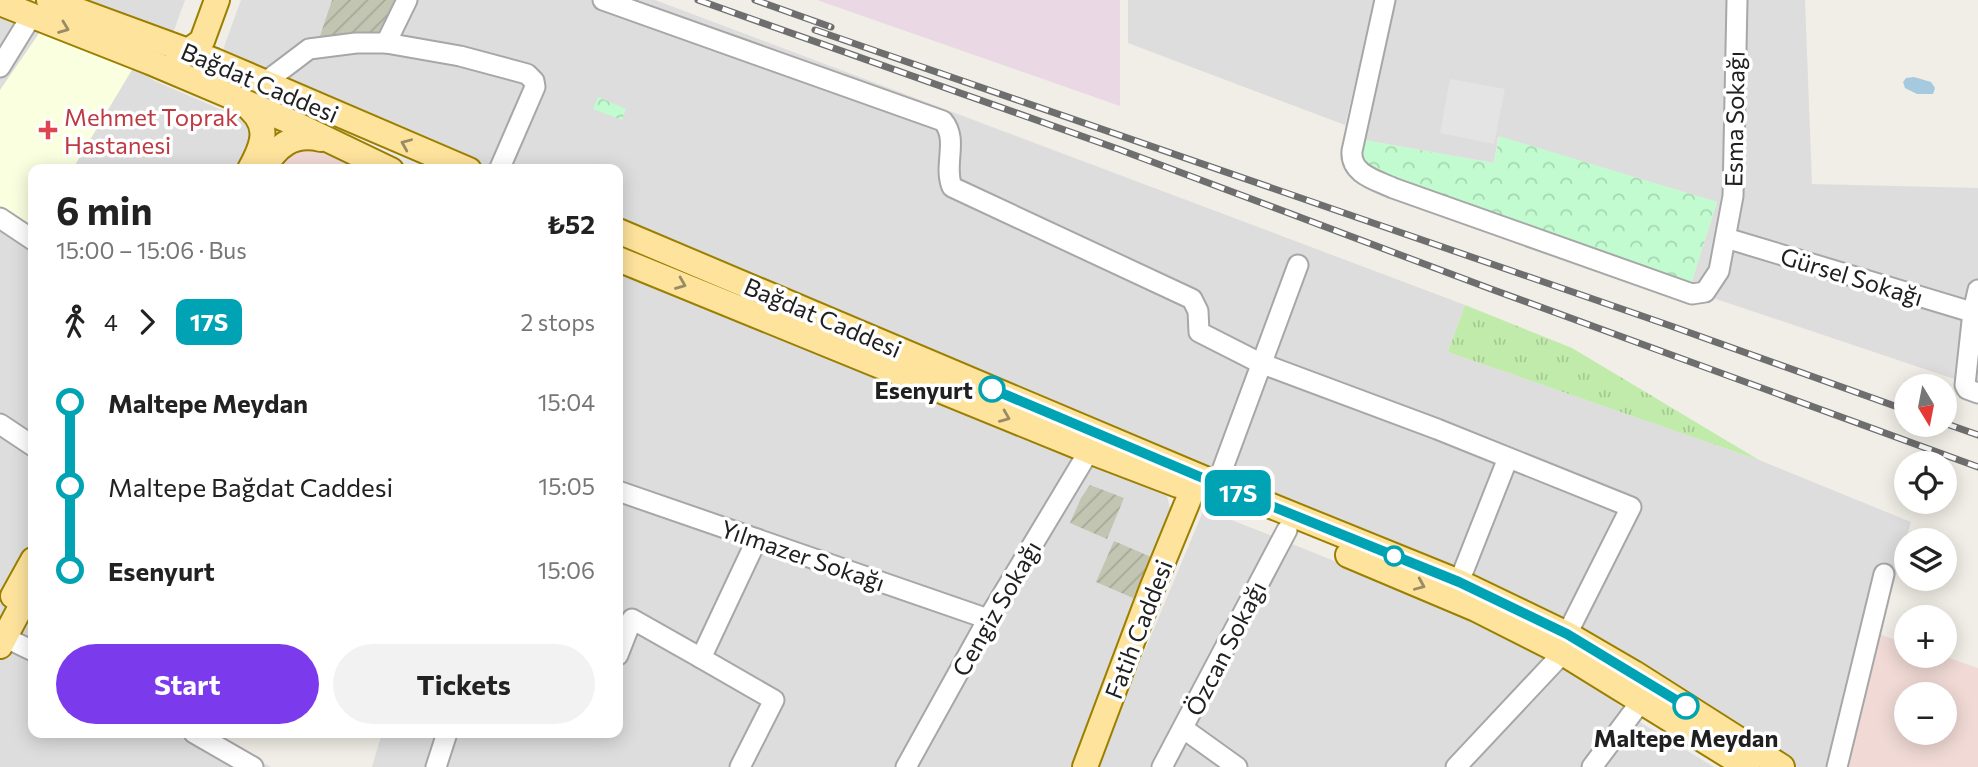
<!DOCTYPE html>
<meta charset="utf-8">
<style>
:root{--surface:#fff;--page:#f2f2f2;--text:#222;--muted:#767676;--accent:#7c3aed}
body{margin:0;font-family:Commissioner,sans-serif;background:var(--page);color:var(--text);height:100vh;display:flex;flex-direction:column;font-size:26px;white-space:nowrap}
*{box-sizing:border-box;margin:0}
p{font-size:23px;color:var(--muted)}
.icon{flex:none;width:38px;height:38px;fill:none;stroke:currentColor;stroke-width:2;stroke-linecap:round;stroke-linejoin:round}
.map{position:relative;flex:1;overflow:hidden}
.drawer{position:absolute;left:28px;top:164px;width:595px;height:574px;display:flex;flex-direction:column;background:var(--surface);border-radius:14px;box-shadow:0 4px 18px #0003}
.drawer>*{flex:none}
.badge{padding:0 14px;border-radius:10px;font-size:24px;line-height:46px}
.needle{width:46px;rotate:170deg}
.fabs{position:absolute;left:1894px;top:374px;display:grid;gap:14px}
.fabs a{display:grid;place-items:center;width:63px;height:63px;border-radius:50%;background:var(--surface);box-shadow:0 4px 18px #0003;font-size:35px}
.map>.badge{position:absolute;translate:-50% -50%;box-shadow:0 0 0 4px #fff}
.legs{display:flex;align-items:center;gap:10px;height:77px;padding:0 28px;font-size:23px}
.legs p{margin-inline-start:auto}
.overview{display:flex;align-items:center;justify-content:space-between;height:119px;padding:0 28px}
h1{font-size:38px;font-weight:700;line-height:52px}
.primary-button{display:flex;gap:14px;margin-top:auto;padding:14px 28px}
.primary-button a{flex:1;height:80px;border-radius:42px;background:var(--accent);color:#fff;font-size:28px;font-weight:700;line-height:80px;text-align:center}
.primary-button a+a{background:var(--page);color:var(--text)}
ul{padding:0 28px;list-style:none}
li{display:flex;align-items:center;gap:24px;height:84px;font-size:26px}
li i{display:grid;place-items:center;width:10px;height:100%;margin:0 9px;background:currentColor}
li i::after{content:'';width:18px;height:18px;margin:-9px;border:5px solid;border-radius:50%;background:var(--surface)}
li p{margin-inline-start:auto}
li:first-child i{background:linear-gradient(#0000 50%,currentColor 0)}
li:last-child i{background:linear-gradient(currentColor 50%,#0000 0)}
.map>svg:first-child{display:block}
.residential{fill:#dedddd}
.commercial{fill:#f1dad5;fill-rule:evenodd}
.industrial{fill:#ead8e4}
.education{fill:#faffe0}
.construction{fill:url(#construction-furrows)}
.grass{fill:url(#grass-tufts)}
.park{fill:url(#park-crowns)}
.parking{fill:#e4e4e4}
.water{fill:#a5c9df}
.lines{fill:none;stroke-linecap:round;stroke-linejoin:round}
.minor-casing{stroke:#a7a7a7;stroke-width:23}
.major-casing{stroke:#9b7f00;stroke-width:28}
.minor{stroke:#fff;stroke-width:19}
.major{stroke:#fee39d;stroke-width:24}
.rail-casing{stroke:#6e6e6e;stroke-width:7}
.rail{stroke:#fff;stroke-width:4.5;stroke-dasharray:13;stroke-linecap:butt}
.oneway{stroke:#9a8b65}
.line-1-casing{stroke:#fff;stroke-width:16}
.line-1{stroke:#00a3b4;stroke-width:10}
.health-dot{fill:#e0444e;stroke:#fff;stroke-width:2.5}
.stop-1-dot{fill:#fff;stroke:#00a3b4;stroke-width:3.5}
.labels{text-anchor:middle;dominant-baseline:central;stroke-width:7;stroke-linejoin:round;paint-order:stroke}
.street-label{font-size:24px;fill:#202020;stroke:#fff}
.health-label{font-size:24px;fill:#be3a42;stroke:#fff;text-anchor:start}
.stop-label{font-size:24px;font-weight:bold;fill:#202020;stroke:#fff;text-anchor:end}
</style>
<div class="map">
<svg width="1978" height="767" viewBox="0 0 1978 767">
<defs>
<pattern id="construction-furrows" width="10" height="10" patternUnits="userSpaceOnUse" patternTransform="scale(1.75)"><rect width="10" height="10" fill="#c2c5b1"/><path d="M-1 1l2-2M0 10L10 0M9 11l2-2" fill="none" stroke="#a6a998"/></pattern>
<pattern id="grass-tufts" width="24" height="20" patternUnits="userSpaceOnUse" patternTransform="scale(1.75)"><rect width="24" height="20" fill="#c1ebab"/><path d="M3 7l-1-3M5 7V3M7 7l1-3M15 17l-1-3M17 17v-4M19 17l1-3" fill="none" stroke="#a6c993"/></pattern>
<pattern id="park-crowns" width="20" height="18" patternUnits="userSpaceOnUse" patternTransform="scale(1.75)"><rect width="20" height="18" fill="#c2fbcf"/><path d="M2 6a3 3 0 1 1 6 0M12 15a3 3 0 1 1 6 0" fill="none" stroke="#a6d7b1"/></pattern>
</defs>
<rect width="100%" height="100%" fill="#f0eee6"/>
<g class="residential">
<polygon points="81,0 185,0 172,36"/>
<polygon points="241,0 332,0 320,38 400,0 655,0 1465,305 1448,352 1759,460 1911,522 1879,634 1848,767 1796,767 1621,657 618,225 618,170 482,170 220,58"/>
<polygon points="1128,0 1375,0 1345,125 1128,43"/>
<polygon points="1396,0 1805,0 1812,184 1978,188 1978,387 1689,290 1717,202 1498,137 1494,163 1364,140"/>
<polygon points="0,12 133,68 155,81 245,120 259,150 248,170 33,170 33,561 0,620"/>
<polygon points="618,268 1167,496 1171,512 1072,767 372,767 382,733 618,733"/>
<polygon points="1204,509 1475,617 1572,668 1643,724 1714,767 1096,767"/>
<polygon points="33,576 33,733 208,733 271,767 0,767 0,637"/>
</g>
<g class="commercial">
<polygon points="294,146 321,150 364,170 267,170"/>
<path d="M1879,634l27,10v12h37l35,12v99h-130zM1906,695h38v38h-38z"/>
</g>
<polygon class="industrial" points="817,0 1120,0 1120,106"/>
<polygon class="education" points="42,29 133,68 72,170 33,170 33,236 0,218 0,90"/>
<g class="construction">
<polygon points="332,0 400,0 384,38 319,39"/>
<polygon points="1090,485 1124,498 1107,539 1070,523 1081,498"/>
<polygon points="1114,541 1151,557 1133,598 1096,582"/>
</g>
<polygon class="grass" points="1465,305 1572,348 1759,460 1448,352"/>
<g class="park">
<polygon points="598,97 626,109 622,120 593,109"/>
<path d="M1499,136l218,66 -28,88 -315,-116c-13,-11 -16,-17 -10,-34l130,23z"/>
</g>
<polygon class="parking" points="1450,79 1505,89 1494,144 1440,133"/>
<polygon class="water" points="1914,77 1931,82 1935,88 1933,94 1917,94 1905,88 1903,82 1906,78"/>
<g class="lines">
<g class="minor-casing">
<g id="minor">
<path d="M603,0l340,121c16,19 0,44 9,66l240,112 6,12 1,21 61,31 177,66 194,78 -64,127"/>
<path d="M1385,0l-33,151c-2,23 24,29 41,37l299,106 13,-2 14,-21 14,-75 4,-196"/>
<polyline points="386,43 407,0"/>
<polyline points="0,67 32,15"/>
<polyline points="264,83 309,49 356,43 386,43 460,56 527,74 534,81 535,87 499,170"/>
<polyline points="0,218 33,240"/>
<polyline points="1726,238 1978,314"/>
<polyline points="1978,290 1973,312 1965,385 1967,389 1978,393"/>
<polyline points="0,424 33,446"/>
<polyline points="1217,484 1298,265"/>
<polyline points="618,491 988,619"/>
<polyline points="1459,582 1508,458"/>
<polyline points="0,635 33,651"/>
<polyline points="618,655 632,619 701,658 757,539"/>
<polyline points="701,658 774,700 740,767"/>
<polyline points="1184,729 1237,767"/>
<polyline points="194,733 253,767"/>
<polyline points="436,767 447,733"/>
<polyline points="906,767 988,619 1089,451"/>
<polyline points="1162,767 1287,530"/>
<polyline points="1456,767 1563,653"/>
<polyline points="1592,767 1648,692"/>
<polyline points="1837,767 1884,574"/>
</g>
</g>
<g class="major-casing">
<g id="major">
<polyline points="49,0 215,61 469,170"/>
<polyline points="0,3 150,62 287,120 391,170"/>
<polyline points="179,58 202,41 217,0"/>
<path d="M242,102c29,21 23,40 8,67"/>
<path d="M263,170c13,-24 30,-38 58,-31"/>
<polyline points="618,231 1217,484 1459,582 1567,634 1634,673 1782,767"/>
<polyline points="618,259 1089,451 1178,485"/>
<polyline points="1348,555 1476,609 1563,653 1747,767"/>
<polyline points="13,596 33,560"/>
<polyline points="0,646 33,584"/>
<polyline points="1085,767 1153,586 1192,491"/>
</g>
</g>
<use href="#minor" class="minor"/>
<use href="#major" class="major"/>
<g class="rail-casing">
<g id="rail">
<polyline points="698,0 1118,149 1491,289 1978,467"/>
<polyline points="755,0 831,27"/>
<polyline points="815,30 1671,326 1906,410"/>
<polyline points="1944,423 1978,435"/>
</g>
</g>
<use href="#rail" class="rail"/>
</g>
<defs><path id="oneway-chevron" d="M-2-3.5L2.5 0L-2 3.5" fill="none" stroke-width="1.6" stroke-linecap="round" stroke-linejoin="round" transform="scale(1.75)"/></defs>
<g class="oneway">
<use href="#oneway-chevron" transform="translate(64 28) rotate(21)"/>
<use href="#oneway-chevron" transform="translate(406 144) rotate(-157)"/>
<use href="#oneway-chevron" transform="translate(681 284) rotate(22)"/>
<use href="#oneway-chevron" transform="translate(1005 417) rotate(22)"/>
<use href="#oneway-chevron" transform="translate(1420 585) rotate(23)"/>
</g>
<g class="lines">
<g class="line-1-casing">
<polyline id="line-1" points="992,389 1217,484 1459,582 1567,634 1686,706"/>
</g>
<use href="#line-1" class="line-1"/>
</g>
<path class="health-dot" d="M44.5 119.5h7v7h7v7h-7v7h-7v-7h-7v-7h7z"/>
<g class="stop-1-dot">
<circle cx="992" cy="389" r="12"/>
<circle cx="1394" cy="556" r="9"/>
<circle cx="1686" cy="706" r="12"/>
</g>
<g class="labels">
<g class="street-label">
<text transform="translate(260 82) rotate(23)">Bağdat Caddesi</text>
<text transform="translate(1734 119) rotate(-89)">Esma Sokağı</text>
<text transform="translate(1852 276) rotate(17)">Gürsel Sokağı</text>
<text transform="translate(823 317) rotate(23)">Bağdat Caddesi</text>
<text transform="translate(803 555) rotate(19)">Yılmazer Sokağı</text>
<text transform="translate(996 608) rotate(-60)">Cengiz Sokağı</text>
<text transform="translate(1138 629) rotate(-69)">Fatih Caddesi</text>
<text transform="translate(1225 648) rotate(-63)">Özcan Sokağı</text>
</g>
<g class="health-label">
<text x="64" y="116">Mehmet Toprak<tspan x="64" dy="28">Hastanesi</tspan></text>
</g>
<g class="stop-label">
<text x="973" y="389">Esenyurt</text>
<text x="1686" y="737" text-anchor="middle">Maltepe Meydan</text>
</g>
</g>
</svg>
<div class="fabs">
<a><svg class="needle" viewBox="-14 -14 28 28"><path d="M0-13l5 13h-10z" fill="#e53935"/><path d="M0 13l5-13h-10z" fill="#767676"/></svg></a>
<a><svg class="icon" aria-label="locate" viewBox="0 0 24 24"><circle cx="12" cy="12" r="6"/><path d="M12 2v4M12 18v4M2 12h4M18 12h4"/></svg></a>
<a><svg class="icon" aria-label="layers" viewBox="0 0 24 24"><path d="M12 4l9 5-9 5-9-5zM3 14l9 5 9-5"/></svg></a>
<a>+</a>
<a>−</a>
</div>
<b class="badge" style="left:1238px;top:493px;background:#00a3b4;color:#fff">17S</b>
<section class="drawer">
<div class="overview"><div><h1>6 min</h1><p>15:00 – 15:06 · Bus</p></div><b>₺52</b></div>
<div class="legs"><svg class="icon" aria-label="walk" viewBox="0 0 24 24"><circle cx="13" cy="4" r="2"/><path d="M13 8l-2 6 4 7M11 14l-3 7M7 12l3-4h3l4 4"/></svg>4<svg class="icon" aria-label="forward" viewBox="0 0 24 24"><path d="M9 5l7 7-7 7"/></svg><b class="badge" style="background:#00a3b4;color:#fff">17S</b><p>2 stops</p></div>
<ul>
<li><i style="color:#00a3b4"></i><b>Maltepe Meydan</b><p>15:04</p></li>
<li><i style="color:#00a3b4"></i><span>Maltepe Bağdat Caddesi</span><p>15:05</p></li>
<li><i style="color:#00a3b4"></i><b>Esenyurt</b><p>15:06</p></li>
</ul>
<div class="primary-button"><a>Start</a><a>Tickets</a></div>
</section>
</div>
